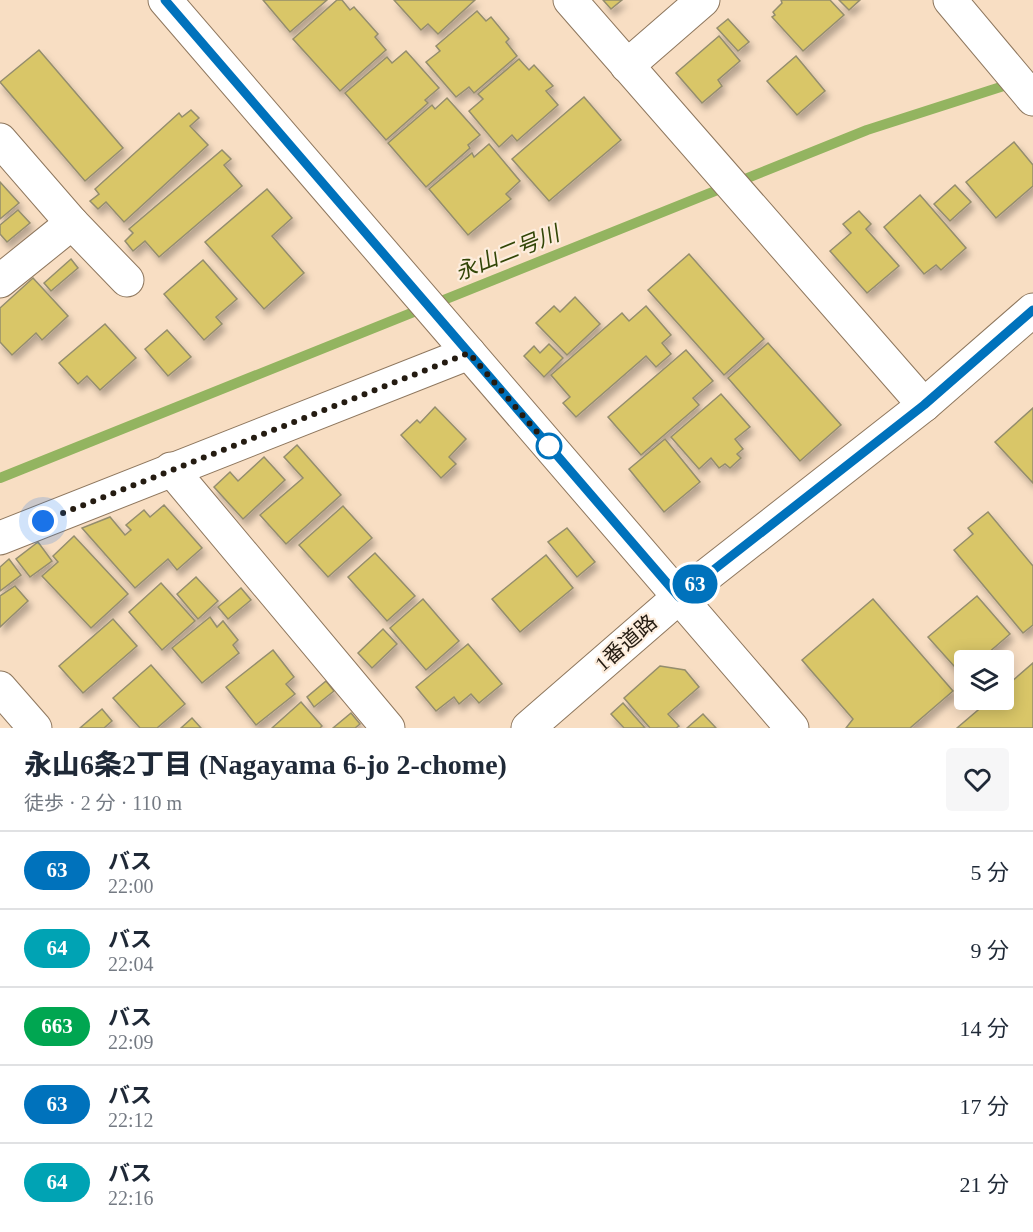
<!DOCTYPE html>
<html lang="ja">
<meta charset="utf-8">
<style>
:root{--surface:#fff;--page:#f6f6f7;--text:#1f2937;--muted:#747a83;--line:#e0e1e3}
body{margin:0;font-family:"Times New Roman","Noto Sans JP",serif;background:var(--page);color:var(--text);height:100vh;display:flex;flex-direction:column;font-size:22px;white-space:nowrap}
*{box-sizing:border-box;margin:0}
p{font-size:20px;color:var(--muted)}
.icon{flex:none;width:33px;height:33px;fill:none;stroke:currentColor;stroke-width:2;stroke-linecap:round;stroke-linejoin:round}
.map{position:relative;height:728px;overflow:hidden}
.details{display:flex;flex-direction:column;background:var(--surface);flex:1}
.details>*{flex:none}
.badge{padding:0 12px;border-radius:20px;font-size:21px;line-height:39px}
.tools{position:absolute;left:954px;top:650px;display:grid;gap:12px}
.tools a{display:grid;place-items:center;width:60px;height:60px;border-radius:6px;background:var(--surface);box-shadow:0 3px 15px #0003;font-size:30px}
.you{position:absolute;width:30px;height:30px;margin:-15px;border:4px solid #fff;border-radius:50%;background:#1a73e8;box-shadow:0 0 0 9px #1a73e833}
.map>.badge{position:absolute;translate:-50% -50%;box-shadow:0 0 0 3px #fff}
.round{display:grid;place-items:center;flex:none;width:63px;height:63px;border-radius:6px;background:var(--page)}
.overview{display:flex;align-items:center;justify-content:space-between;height:102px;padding:0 24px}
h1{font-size:28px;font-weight:800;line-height:45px}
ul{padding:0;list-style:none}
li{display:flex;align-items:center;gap:18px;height:78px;padding:0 24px;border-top:2px solid var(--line)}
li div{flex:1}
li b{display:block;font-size:22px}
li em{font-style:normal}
li .badge{min-width:66px;font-weight:700;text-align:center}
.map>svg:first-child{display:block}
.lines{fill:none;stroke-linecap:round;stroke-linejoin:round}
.stream{stroke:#93b460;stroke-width:10}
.building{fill:#d9c667;stroke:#948d6d;stroke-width:1.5;filter:url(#shadow)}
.street-casing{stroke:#8e775e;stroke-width:35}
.secondary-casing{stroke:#8e775e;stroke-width:35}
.street{stroke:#fff;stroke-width:33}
.secondary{stroke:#fff;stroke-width:33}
.line-casing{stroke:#fff;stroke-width:14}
.line{stroke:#0072bc;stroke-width:9}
.walk{stroke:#241b11;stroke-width:6;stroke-dasharray:0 10.8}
.stop-dot{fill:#fff;stroke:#0072bc;stroke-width:3}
.labels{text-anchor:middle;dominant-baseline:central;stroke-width:4.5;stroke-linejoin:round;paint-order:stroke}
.street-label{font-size:21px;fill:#241b11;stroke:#fdeddd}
.water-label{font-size:22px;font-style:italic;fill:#324607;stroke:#fdeddd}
</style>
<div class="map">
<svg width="1033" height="728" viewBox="0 0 1033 728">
<defs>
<filter id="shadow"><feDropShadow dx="3.5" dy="6" stdDeviation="3" flood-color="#0004"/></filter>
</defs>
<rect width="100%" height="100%" fill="#f8dec3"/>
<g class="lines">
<polyline class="stream" points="0,478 867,130 1013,83"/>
</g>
<g class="building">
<polygon points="263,0 327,0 290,32"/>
<polygon points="337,0 342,0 350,10 354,7 378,34 375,37 386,50 340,91 293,39"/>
<polygon points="394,0 475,0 438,34 428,24 421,30"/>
<polygon points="603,0 622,0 611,9"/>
<polygon points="830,0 844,15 803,51 772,17 775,15 773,12 782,3 781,0"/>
<polygon points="839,0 860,0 849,10"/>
<polygon points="477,11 486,21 491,17 509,39 506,42 517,56 474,93 469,87 456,97 426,62 440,51 436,46"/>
<polygon points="728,19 749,42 738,51 717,28"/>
<polygon points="719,36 740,61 718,80 722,86 702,103 676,73"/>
<polygon points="39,50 123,148 85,181 0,82"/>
<polygon points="406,51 439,88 425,100 428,103 386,140 345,93 387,57 392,63"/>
<polygon points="796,56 825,91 797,115 767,81"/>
<polygon points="519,59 529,70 534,65 553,86 546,91 558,105 517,141 512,135 499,147 469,111 483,99 478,94"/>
<polygon points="584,97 621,140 549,201 512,159"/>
<polygon points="447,98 480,135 468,145 470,148 426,187 388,143 432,105 435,109"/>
<polygon points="191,110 199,118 190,126 208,145 124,222 106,202 98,209 90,201 99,194 95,189 179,113 182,117"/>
<polygon points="1014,142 1033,165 1033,186 996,218 966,182"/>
<polygon points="489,144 520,181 506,194 511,199 468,235 429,189 472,153 474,157"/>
<polygon points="222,150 231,159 224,165 242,186 159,257 145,241 133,251 125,241 133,233 129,229"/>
<polygon points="0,182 19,203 0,219"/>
<polygon points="955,185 971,202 950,221 934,204"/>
<polygon points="267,189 292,218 272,236 304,273 264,309 205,242"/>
<polygon points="920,195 966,248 941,270 936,265 924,274 884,227"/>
<polygon points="18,210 30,223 7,242 0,234 0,225"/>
<polygon points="859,211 871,224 866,229 899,266 867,293 830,251 851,233 843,224"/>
<polygon points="689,254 764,339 724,375 648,290"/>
<polygon points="71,259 78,268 51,291 44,283"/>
<polygon points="203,260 237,299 216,317 222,324 204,340 164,294"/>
<polygon points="33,278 68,316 42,340 36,333 12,355 0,342 0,308"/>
<polygon points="575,297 600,324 567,355 536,323 554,306 560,312"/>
<polygon points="646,306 671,335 662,343 671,354 656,367 646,356 576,417 563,403 570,397 551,375 622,313 629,321"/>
<polygon points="105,324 136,358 100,390 87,376 78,384 59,363"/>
<polygon points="167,330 191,357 168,376 145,349"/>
<polygon points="768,343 841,425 800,461 728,378"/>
<polygon points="549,344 563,358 544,377 524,356 534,346 540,353"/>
<polygon points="686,350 713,381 693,398 699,405 641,455 608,417"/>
<polygon points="721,394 750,427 735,439 743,449 737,454 741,458 730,468 725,464 719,468 711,458 699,469 671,437"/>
<polygon points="435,407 466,439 449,457 456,464 441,478 401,435 417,420 420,423"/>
<polygon points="1033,408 1033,483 995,442"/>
<polygon points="665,439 700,482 664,512 629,469"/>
<polygon points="297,445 341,495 286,544 260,515 303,478 284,457"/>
<polygon points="264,457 285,480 243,519 214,487 230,472 238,481"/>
<polygon points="164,505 202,548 177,570 168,559 135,588 82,528 110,517 125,535 131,530 126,525 144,510 150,517"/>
<polygon points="343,506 372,538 328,577 299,545"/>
<polygon points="988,512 1033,566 1033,625 1023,633 954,550 973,534 968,528"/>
<polygon points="567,528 595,562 577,577 548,542"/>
<polygon points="74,536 128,594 91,628 42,576 58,562 53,556"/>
<polygon points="38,542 52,561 30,577 16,559"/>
<polygon points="375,553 415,596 387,621 348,577"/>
<polygon points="546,555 573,588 520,632 492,599"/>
<polygon points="9,559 21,575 0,591 0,567"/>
<polygon points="196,577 218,601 198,619 177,594"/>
<polygon points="161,583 195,621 162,650 129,612"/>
<polygon points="15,586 28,601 0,627 0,596"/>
<polygon points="241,588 251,600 228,619 218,607"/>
<polygon points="977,596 1010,634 980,660 964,660 964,673 962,675 928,637"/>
<polygon points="423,599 459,641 426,670 390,628"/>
<polygon points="873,599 953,691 910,728 846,728 853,719 802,660"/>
<polygon points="210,617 217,627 223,621 238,640 233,645 239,653 202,683 172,648"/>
<polygon points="113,619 137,646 83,693 59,666"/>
<polygon points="383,629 397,644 372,668 358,653"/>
<polygon points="468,644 502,684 479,703 471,694 459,704 454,697 436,711 416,687"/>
<polygon points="273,650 294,677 286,684 295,694 256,725 226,687"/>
<polygon points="1033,663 1033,728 957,728 991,699 1004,699 1004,688"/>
<polygon points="151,665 185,704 157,728 140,728 113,698"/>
<polygon points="660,666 685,670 699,687 668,714 679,726 676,728 650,728 624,698"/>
<polygon points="326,681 334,691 314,707 307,697"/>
<polygon points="301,702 322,726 320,728 272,728"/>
<polygon points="623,703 645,728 624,728 611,714"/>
<polygon points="102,709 112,721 104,728 80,728"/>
<polygon points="351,713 360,724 355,728 333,728"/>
<polygon points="703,714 716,728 687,728"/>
<polygon points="192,718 201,728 181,728"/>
</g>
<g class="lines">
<g class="street-casing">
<g id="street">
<polyline points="570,0 924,405"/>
<polyline points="950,0 1033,99"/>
<polyline points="627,66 703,0"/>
<polyline points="0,140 72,223 127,280"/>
<polyline points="0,281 72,223"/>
<polyline points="171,469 388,728"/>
<polyline points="0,538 469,353"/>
<polyline points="0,688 35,728"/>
</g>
</g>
<g class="secondary-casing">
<g id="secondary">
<polyline points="165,0 792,728"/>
<polyline points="528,728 679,597 924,405 1033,310"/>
</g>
</g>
<use href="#street" class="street"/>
<use href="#secondary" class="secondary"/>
</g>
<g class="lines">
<g class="line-casing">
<polyline id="line" points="165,0 679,597 924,405 1033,310"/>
</g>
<use href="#line" class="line"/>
<polyline class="walk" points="43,521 469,353 555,453 549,446"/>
</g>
<circle class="stop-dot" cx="549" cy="446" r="12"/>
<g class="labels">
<g class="street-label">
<text transform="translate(626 643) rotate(-41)">1番道路</text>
</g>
<g class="water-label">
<text transform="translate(507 253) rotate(-22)">永山二号川</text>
</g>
</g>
</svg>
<div class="tools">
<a><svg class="icon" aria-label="layers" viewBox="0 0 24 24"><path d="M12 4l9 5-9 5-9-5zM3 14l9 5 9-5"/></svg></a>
</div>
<div class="you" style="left:43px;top:521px"></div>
<b class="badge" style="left:695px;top:584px;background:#0072bc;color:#fff">63</b>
</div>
<section class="details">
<div class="overview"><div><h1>永山6条2丁目 (Nagayama 6-jo 2-chome)</h1><p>徒歩 · 2 分 · 110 m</p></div><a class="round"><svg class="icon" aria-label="heart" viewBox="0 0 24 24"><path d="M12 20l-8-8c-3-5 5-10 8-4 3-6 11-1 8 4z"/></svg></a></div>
<ul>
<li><span class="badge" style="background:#0072bc;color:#fff">63</span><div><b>バス</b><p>22:00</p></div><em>5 分</em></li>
<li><span class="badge" style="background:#00a3b4;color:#fff">64</span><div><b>バス</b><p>22:04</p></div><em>9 分</em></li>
<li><span class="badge" style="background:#00a651;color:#fff">663</span><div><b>バス</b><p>22:09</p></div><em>14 分</em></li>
<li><span class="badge" style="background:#0072bc;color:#fff">63</span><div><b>バス</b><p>22:12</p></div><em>17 分</em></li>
<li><span class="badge" style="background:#00a3b4;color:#fff">64</span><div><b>バス</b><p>22:16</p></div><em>21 分</em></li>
</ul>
</section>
